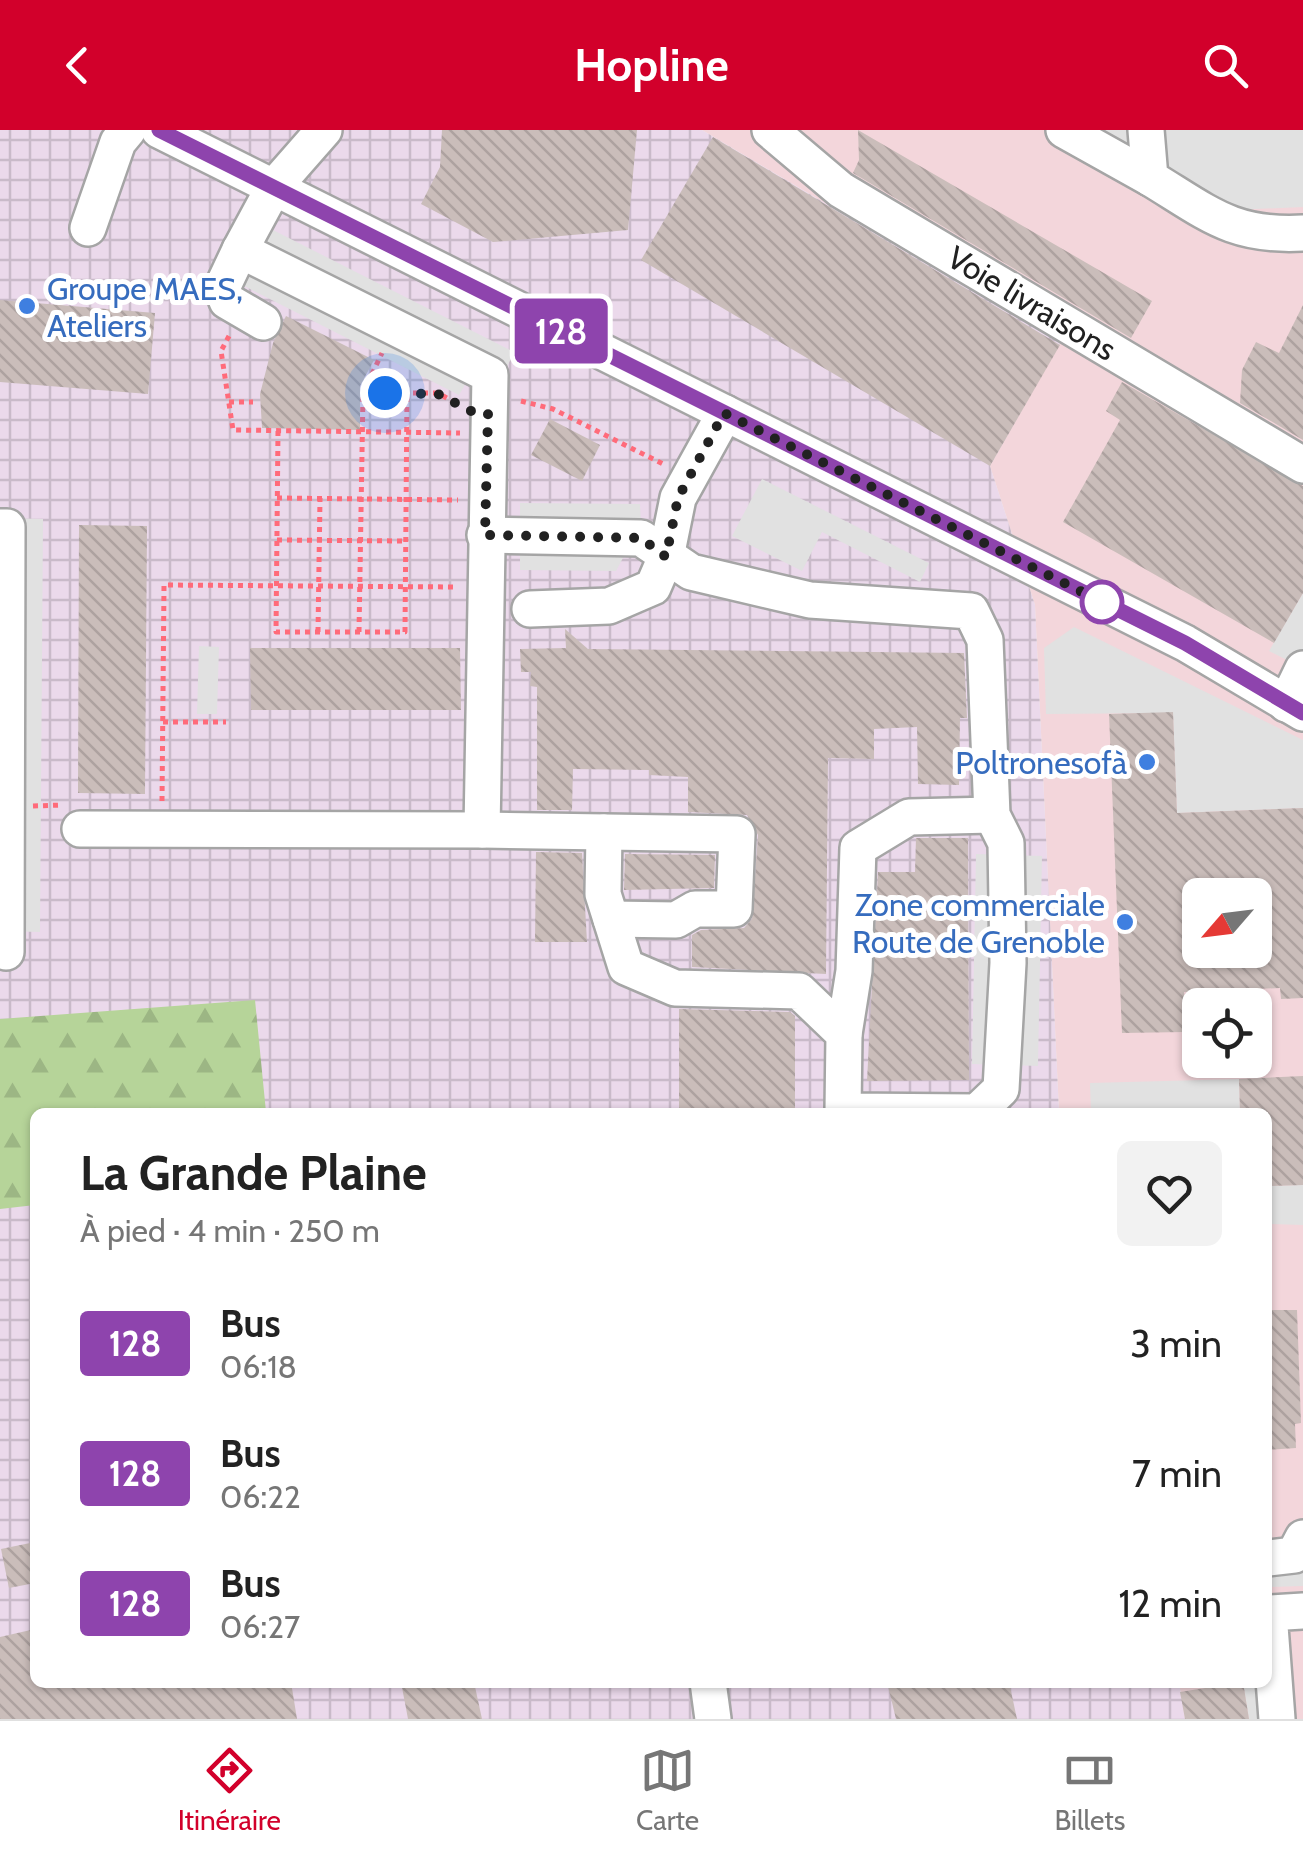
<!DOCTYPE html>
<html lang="fr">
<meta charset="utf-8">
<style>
:root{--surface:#fff;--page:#f2f2f2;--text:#222;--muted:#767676;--line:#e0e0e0;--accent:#d2002b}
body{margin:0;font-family:Cabin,sans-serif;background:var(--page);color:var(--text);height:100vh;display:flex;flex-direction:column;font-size:38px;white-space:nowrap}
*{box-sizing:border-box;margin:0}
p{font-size:32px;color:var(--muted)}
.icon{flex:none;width:55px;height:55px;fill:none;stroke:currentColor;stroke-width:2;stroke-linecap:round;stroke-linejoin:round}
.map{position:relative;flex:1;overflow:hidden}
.details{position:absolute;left:30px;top:978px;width:1242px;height:580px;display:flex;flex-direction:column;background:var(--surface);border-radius:15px;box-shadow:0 2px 8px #0004}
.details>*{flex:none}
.badge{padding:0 20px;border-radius:8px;font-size:35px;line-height:65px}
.needle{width:65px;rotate:242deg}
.fabs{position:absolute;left:1182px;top:748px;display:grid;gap:20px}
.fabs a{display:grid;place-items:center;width:90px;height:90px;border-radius:15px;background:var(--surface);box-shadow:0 2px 8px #0004;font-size:50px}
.you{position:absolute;width:50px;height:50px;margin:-25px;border:8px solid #fff;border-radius:50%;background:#1a73e8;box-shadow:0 0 0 15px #1a73e833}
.map>.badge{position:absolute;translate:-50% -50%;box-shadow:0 0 0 5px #fff}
.round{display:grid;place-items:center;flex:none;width:105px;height:105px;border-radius:15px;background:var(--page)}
.headline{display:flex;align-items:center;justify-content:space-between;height:170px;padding:0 50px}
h1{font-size:48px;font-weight:800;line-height:75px}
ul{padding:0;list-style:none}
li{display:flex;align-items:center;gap:30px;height:130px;padding:0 50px}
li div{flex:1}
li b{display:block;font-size:38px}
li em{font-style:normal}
li .badge{min-width:110px;font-weight:700;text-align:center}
header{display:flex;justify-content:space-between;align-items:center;height:130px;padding:0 50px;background:var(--accent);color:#fff;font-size:45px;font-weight:800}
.tabs{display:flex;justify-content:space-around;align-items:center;height:140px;border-top:2px solid var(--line);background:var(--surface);font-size:28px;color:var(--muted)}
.tabs a{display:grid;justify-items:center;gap:5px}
.tabs .selected{color:var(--accent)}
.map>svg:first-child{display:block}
.commercial{fill:#f3d6db;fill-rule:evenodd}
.industrial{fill:url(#industrial-grid)}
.forest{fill:url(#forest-firs)}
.parking{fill:#e1e1e1}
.building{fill:url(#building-back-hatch);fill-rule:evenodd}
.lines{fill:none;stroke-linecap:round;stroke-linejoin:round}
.minor-casing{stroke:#a5a5a5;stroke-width:40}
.path{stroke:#ff6b7a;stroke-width:5;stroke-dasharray:5 5;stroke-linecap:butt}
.minor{stroke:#fff;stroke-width:35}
.line-casing{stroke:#fff;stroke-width:22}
.line{stroke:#8e44ad;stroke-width:15}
.walk{stroke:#212121;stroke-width:10;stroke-dasharray:0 18}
.shop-dot{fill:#3f7fe0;stroke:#fff;stroke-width:4}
.stop-dot{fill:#fff;stroke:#8e44ad;stroke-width:5}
.labels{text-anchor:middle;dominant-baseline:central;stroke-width:10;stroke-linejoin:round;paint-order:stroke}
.shop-label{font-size:32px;fill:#366cbe;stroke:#fff;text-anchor:end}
.street-label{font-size:32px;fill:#212121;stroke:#fff}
</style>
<header><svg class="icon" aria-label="back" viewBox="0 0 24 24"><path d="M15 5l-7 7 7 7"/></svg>Hopline<svg class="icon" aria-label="search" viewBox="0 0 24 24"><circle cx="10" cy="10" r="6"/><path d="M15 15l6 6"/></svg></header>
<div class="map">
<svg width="1303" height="1589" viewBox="0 0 1303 1589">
<defs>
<pattern id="industrial-grid" width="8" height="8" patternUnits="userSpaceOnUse" patternTransform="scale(2.5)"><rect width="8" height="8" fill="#ebd9eb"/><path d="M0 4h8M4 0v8" fill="none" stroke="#c9bac9"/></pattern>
<pattern id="forest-firs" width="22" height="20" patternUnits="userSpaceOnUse" patternTransform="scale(2.5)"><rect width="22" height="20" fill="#b6d499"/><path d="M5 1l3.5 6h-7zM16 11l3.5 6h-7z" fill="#9cb684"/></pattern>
<pattern id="building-back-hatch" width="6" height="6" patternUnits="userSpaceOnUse" patternTransform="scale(2.5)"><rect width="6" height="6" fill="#cabdba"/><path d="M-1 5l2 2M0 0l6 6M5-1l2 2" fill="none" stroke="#ada2a0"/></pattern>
</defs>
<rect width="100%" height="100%" fill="#f2ece7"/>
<path class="commercial" d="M702,0h601v1589h-118l-6,-36 89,-1v-570h-209l-24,-507 -45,-139 70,-123zM1200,765h55v55h-55zM1200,875h55v55h-55z"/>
<polygon class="industrial" points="0,0 702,0 1060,213 990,336 1035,475 1059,982 35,982 35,1552 1179,1552 1185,1589 0,1589"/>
<polygon class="forest" points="255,870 266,982 35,982 35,1075 0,1079 0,889"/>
<g class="parking">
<polygon points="1089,0 1303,0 1303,77 1232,80"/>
<polygon points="271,99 514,222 506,239 469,248 459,265 244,156"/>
<polygon points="762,349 929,433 920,452 822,402 802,441 732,406"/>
<polygon points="520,373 640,374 641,394 616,441 520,440"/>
<polygon points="0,388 43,389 40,802 0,801"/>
<polygon points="1303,463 1303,538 1269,521"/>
<polygon points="1074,497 1303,610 1303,678 1177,683 1173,583 1046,584 1044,518"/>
<polygon points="199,516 219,517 217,584 197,584"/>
<polygon points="976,724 1042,726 1038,936 972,934"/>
<polygon points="1239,949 1240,982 1091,982 1090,953"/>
<polygon points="1303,1055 1303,1095 1268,1094 1268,1056"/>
<polygon points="1303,1437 1303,1456 1268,1457 1268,1439"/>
<polygon points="1243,1553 1262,1553 1268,1589 1249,1589"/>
</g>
<g class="building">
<polygon points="442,0 637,0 628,100 493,112 421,74 440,37"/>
<polygon points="858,0 1152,171 1131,208 853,43 859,30"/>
<polygon points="713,7 1060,215 990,336 641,130"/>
<polygon points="0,170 155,183 148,264 0,252"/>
<polygon points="1303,175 1303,310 1240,273 1242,240 1256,212 1279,223"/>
<polygon points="286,186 374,230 360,256 360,300 262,298 260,264 273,213"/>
<polygon points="1122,252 1303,356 1303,463 1274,513 1063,392 1120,290 1106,281"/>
<polygon points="550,289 600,315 582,351 531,325"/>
<polygon points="79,395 147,396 145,664 78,663"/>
<polygon points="565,499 588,519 964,523 967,588 960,588 959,655 918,654 917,597 874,599 874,629 828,628 826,844 692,837 692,805 701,800 744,798 752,789 758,705 747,685 688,682 688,647 649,645 649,640 573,639 572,680 537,680 537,557 530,556 531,542 521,542 520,519 566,518"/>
<polygon points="250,518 460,518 461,580 251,580"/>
<path d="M1173,582l4,101 126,-5v190l-22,1 -1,-11 -96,4 2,40 -64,1 -13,-319zM1200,765h55v55h-55z"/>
<polygon points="916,708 968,708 969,950 867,951 878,742 915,742"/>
<polygon points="536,722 582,723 587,812 535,812"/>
<polygon points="625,724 715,725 714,758 624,760"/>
<polygon points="679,879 790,882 795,886 795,982 679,982"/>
<polygon points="1303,946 1303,1055 1268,1056 1268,982 1240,982 1239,949"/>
<polygon points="1268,1180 1297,1180 1301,1293 1295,1294 1296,1318 1268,1320"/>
<polygon points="35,1412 35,1453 9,1458 1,1419"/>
<polygon points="35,1499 35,1552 291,1552 297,1589 0,1589 0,1507"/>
<polygon points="401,1552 474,1552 482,1589 408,1589"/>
<polygon points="887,1552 1009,1552 1017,1589 896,1589"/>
<polygon points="1243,1552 1249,1589 1185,1589 1180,1562"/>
</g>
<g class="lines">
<g class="minor-casing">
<g id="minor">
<polyline points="159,0 1185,513 1303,583"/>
<polyline points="770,0 841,60 1303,335"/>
<polyline points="1064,0 1150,48"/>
<path d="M1146,0l4,48c58,35 82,59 153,55"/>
<polyline points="88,98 118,12 128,0"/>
<polyline points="240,120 222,158 227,171 263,192"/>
<polyline points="0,397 7,397 6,822"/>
<polyline points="485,405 641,408 691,442 810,470 971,481 985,510 992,685 1006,713 1008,833 1001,959 977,982 843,981 844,904 799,861 675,858 626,837 603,764 604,702"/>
<polyline points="530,479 609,476 653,457 666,427 678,368 725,283"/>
<polyline points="1286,574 1303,539"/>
<polyline points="80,699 482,700 490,245 240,120 274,57 324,0"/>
<polyline points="482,700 737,704 734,779 695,779 676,790 611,789"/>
<polyline points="844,904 854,841 858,718 909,687 992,685"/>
<polyline points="1268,1428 1294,1425 1303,1408"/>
<polyline points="708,1552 713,1589"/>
<polyline points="1277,1589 1269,1483 1303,1481"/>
</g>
</g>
<g class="path">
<polyline points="229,206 221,221 233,300 460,303"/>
<polyline points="363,263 438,263 459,275"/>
<polyline points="521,271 553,279 665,335"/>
<polyline points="229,272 253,272"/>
<polyline points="278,301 276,502 405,502 407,263"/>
<polyline points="277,368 458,370"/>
<polyline points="277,410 404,411"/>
<polyline points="318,502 320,368"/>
<polyline points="359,502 363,263 382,223"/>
<polyline points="163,592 226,592"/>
<polyline points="162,671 164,455 457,457"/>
<polyline points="33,676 62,675"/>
</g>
<use href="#minor" class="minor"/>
</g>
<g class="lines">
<g class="line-casing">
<polyline id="line" points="159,0 1185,513 1303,583"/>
</g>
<use href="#line" class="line"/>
<polyline class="walk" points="385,263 438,264 477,284 488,284 485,405 641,408 666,427 678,368 724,283 1102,472"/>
</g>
<g class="shop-dot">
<circle cx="27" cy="176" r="10"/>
<circle cx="1147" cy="632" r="10"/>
<circle cx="1125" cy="792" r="10"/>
</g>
<circle class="stop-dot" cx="1102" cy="472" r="20"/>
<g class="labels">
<g class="shop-label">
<text x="47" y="158" text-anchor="start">Groupe MAES,<tspan x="47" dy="37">Ateliers</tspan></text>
<text x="1127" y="632">Poltronesofà</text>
<text x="1105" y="774">Zone commerciale<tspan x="1105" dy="37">Route de Grenoble</tspan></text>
</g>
<g class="street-label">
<text transform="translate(1032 173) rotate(31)">Voie livraisons</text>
</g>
</g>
</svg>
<div class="fabs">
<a><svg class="needle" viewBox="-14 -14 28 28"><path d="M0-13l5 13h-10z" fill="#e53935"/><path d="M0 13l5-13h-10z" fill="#767676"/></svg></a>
<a><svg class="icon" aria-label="locate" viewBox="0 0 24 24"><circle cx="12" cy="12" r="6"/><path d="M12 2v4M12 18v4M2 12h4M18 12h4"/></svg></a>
</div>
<div class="you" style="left:385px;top:263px"></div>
<b class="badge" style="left:561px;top:201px;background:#8e44ad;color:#fff">128</b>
<section class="details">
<div class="headline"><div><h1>La Grande Plaine</h1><p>À pied · 4 min · 250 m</p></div><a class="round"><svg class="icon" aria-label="heart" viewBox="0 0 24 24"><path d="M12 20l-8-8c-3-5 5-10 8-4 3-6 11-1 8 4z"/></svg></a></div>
<ul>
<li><span class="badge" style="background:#8e44ad;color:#fff">128</span><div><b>Bus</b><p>06:18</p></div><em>3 min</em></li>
<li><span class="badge" style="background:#8e44ad;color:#fff">128</span><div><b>Bus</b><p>06:22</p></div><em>7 min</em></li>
<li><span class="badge" style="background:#8e44ad;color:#fff">128</span><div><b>Bus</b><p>06:27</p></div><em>12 min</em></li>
</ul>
</section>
</div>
<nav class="tabs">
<a class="selected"><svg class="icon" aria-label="directions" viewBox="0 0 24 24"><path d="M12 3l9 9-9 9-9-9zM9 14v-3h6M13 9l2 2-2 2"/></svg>Itinéraire</a>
<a><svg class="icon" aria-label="map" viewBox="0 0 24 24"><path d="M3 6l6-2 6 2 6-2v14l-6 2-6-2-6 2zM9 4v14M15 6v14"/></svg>Carte</a>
<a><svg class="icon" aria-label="tickets" viewBox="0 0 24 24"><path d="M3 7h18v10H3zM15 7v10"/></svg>Billets</a>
</nav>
